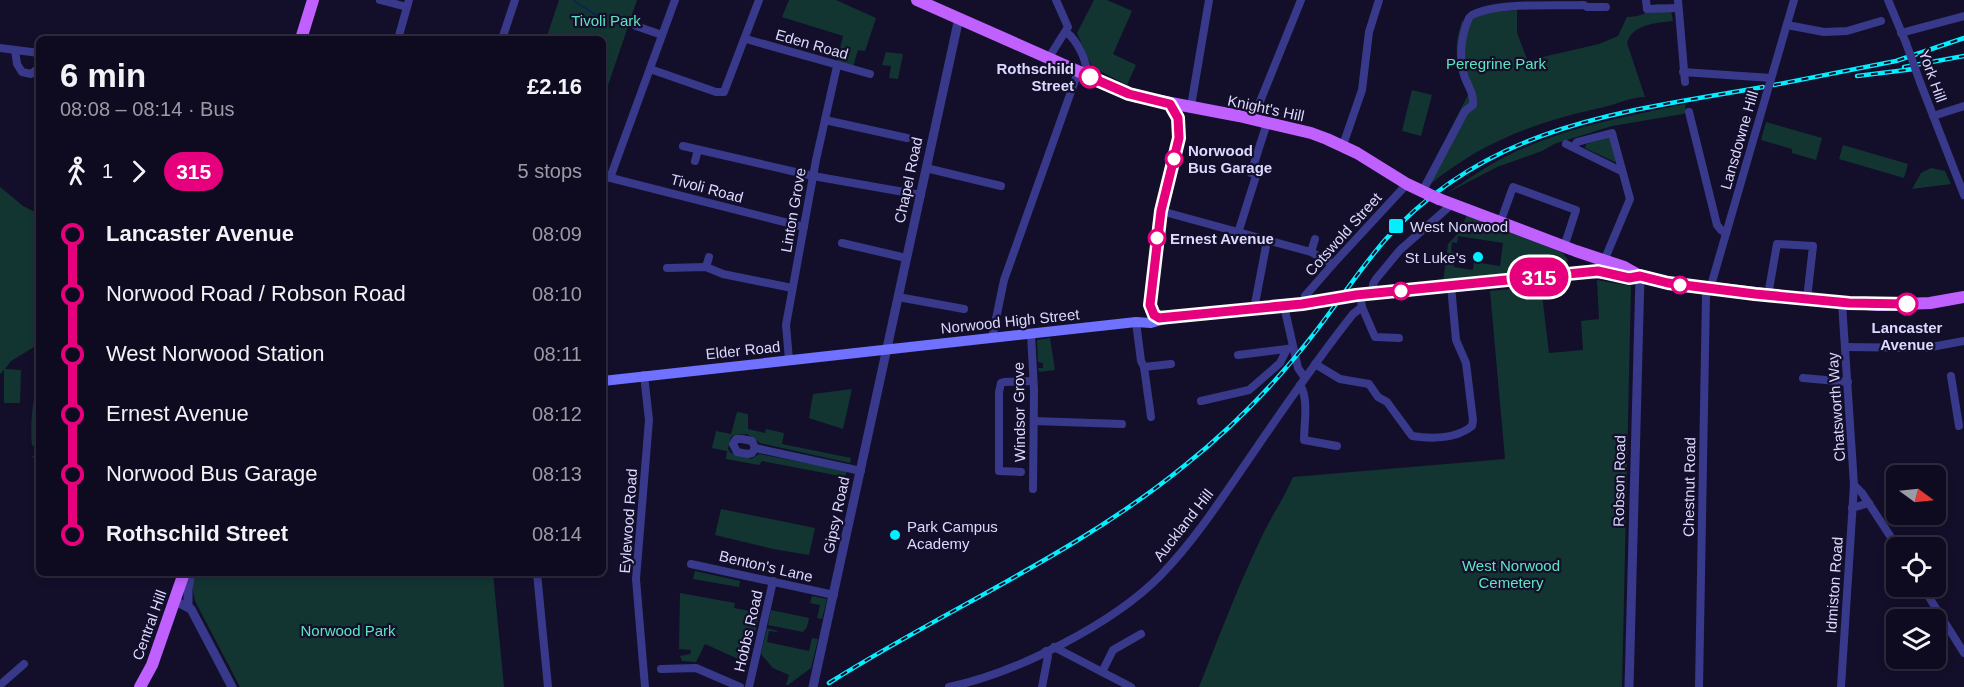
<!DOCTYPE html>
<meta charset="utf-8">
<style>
:root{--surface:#0e0b20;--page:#1c192d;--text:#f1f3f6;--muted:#9b9ba5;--line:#2e2b3e}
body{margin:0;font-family:Helvetica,sans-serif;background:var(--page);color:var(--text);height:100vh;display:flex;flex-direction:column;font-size:22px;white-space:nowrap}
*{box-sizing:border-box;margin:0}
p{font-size:20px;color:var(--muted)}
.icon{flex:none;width:33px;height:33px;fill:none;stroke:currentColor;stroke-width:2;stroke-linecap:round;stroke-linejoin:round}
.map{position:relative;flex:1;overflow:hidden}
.panel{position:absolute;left:36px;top:36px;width:570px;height:540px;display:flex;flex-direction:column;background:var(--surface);border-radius:9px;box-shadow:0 3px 9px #0003,0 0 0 2px var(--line)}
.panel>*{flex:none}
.badge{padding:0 12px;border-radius:20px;font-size:21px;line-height:39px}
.needle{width:39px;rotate:105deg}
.buttons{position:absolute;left:1886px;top:465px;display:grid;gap:12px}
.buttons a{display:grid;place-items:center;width:60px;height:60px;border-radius:9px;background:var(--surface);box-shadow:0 3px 9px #0003,0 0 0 2px var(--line);font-size:30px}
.map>.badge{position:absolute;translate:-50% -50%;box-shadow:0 0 0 3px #fff}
.legs{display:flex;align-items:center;gap:9px;height:66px;padding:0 24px;font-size:20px}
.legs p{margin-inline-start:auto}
.head{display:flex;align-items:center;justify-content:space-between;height:102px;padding:0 24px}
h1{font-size:33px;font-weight:700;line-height:45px}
ul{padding:0 24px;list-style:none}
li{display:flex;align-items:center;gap:21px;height:60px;font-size:22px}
li i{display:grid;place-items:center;width:9px;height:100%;margin:0 8px;background:currentColor}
li i::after{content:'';width:15px;height:15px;margin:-8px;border:4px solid;border-radius:50%;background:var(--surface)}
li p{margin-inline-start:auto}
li:first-child i{background:linear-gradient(#0000 50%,currentColor 0)}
li:last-child i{background:linear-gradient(currentColor 50%,#0000 0)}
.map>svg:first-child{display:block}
.green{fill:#123532;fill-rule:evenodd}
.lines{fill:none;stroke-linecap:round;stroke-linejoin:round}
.stream{stroke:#0a254e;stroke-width:2}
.minor{stroke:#39398b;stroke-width:8}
.tertiary{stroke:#39398b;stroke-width:9}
.secondary{stroke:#7071ff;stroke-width:10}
.primary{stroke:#bf60ff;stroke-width:12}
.rail-casing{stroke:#05eeff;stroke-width:4.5}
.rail{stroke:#130f2a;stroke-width:2;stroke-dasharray:7;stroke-linecap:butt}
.minor-bridge{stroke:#39398b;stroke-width:8}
.primary-bridge{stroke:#bf60ff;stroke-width:12}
.line-1-casing{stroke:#fff;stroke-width:14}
.line-1{stroke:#e6007e;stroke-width:9}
.stop-1-dot{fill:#fff;stroke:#e6007e;stroke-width:3}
.poi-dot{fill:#05eeff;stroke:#130f2a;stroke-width:2}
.labels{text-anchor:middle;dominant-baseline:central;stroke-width:4.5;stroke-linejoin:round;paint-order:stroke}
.park-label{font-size:15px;fill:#5ee5bf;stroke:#130f2a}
.street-label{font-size:15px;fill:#dcd9ff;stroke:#130f2a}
.stop-label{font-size:15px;font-weight:bold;fill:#dcd9ff;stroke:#130f2a;text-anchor:start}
.poi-label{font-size:15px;fill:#dcd9ff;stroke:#130f2a;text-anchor:start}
</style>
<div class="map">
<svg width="1964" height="687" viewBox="0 0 1964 687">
<rect width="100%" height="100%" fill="#130f2a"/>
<g class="green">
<polygon points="559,0 637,0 603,100 603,39 546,39"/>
<polygon points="789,0 836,0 876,18 865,51 858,50 853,67 837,62 843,36 782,17"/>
<polygon points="1094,0 1107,0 1132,11 1113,54 1136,65 1127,85 1092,67 1077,33"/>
<path d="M1656,4l14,1 3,16c-18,2 -40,3 -46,22l18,54c-14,0 -28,7 -41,10 -68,15 -122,34 -176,79l-5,-3 46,-90c-12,-29 -17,-41 -7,-72l17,-5 3,-3 35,-3v23l10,26h7l65,-15 19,-8 9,-19c14,0 20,-4 29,-13z"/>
<polygon points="886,52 903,54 898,79 889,78 891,66 882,65"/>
<polygon points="1412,90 1432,95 1421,136 1402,131"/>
<path d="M1685,104l1,8 -3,2 -71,12 -58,18 -12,7 -45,16 -50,26c20,-13 39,-27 60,-37 55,-28 117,-39 178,-52z"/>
<polygon points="1766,122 1822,138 1816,160 1792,153 1792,149 1761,140"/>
<polygon points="1610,137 1616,159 1615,162 1585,148 1586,144"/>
<polygon points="1843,145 1908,164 1904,178 1839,159"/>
<polygon points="1931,168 1945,171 1951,184 1912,189 1921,173"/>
<polygon points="0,187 23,206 39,214 39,344 11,361 5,369 21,370 20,403 4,403 4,370 0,374"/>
<path d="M1467,214l96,39 5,7 -3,8 -4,3 -118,11 5,-38 13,-14zM1458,236l45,7 -3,23 -26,-4 -1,8 -19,-3 1,-14 -4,-1 1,-10 5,1z"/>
<path d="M1597,280l34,6 -9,401h-423c21,-53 41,-106 66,-157 9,-18 20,-34 28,-53l212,-18 -15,-168 51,-5 8,67 34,-3 -2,-29 18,-2z"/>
<polygon points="1050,338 1055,370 1039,372 1038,368 1043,368 1043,363 1038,362 1037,340"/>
<path d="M39,380v85l-7,-9 6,-2 -3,-9 -3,1c-2,-21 0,-46 7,-66z"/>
<polygon points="852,389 843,429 809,418 813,394"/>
<polygon points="737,412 748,414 748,429 765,433 766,429 784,433 782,444 851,458 850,463 760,443 747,434 734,435 731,437 728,449 731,453 751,459 759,454 847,471 845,477 762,461 759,465 726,459 727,451 712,448 716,431 731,434"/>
<polygon points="721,509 815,528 809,555 773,549 715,535"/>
<polygon points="695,571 740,581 739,587 693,579"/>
<polygon points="196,573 493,573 504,687 240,687 195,601 192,587"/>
<polygon points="680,593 735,603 734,608 760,613 747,663 705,644 696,662 682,661 680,656 690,654 691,650 679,649"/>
<polygon points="812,596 827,599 822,619 817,618 820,605 810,603"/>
<polygon points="771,610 809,618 807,627 803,632 768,625"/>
<polygon points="767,628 777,631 777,632 769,631 767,642 809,651 812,638 818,639 811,668 788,685 786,685 789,675 773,668 761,654"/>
</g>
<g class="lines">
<polyline class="stream" points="574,1 604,20"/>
<g class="minor">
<polyline points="380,0 407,7"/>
<polyline points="1646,0 1647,9 1677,8"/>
<polyline points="1678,0 1685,82"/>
<polyline points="1888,0 1906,43"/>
<path d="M1472,15c26,-13 81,-9 112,-10l3,2h19"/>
<polyline points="1787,25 1824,32 1847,31 1881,21"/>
<polyline points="636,26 662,35"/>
<path d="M1066,32c11,8 23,31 20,44"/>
<polyline points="1901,33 1964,16"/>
<polyline points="398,39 409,0"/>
<polyline points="502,39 515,0"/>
<polyline points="746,39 870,74"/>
<polyline points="0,48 39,53"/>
<polyline points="15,50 17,64 22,72 31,74 39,68"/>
<polyline points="1048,59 1068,27 1056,0"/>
<polyline points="650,69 716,92 724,92 759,0"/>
<polyline points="1683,72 1771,78"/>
<polyline points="1773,72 1794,0"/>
<polyline points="1920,82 1964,195"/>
<polyline points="1191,106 1209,0"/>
<polyline points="1689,112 1717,225 1721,230 1726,233"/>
<polyline points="1933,116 1964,106"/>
<polyline points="1253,119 1301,0"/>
<polyline points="825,120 907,138"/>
<polyline points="1566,144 1621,171"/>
<polyline points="1343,145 1362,90 1369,32 1379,0"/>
<polyline points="683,146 813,176 921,195"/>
<polyline points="1574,147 1577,142 1612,133 1630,199 1604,261"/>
<polyline points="695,161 698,150"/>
<polyline points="926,168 1001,186"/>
<polyline points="603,176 804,227"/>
<polyline points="610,178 675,0"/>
<path d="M1422,192l43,-81 8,-6c1,-11 -4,-17 -8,-27 -7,-19 -4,-42 4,-60"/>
<polyline points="1161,211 1311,252 1333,264"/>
<polyline points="1500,223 1513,187 1576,210 1564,247"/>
<polyline points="1238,233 1257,173 1251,173 1267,123"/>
<polyline points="842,243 906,258"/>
<polyline points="1311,252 1315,239"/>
<polyline points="706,267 709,257"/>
<polyline points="667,268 706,267 723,274 792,288"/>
<polyline points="1373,294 1373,284 1376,279 1400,250 1451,205"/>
<polyline points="1768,295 1777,244 1813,246 1807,299"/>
<polyline points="898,297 964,309"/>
<polyline points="1302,304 1305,296 1333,264 1407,184"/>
<polyline points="1284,306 1298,368 1305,378"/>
<polyline points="1362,307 1375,337 1399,338"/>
<polyline points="1254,309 1267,241"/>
<polyline points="1136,322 1141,361 1144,367 1151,417"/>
<polyline points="1031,334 1034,390 1033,489"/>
<polyline points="992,338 1004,280 1078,72"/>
<polyline points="1845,347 1926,348 1964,341"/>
<polyline points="1238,355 1287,349"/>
<polyline points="789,360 786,325 816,160 837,66"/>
<path d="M1315,364l25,15 29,5 9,13 9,5 25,34c20,3 44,3 60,-10l1,-6 -7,-57 -10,-23 -5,-54"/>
<polyline points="1144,367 1171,364"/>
<polyline points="644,375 649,420 636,579 645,687"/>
<polyline points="1951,376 1959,426"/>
<polyline points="1803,378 1848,382"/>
<path d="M1300,385c9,13 4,40 4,55l33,6"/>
<polyline points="1201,401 1249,390 1280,363 1287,349 1292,348"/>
<polyline points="1034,421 1122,424"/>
<polyline points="755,448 752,453 748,454 737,452 733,444 736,439 742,439 752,441 755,448 861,471"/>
<polyline points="1021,472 999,471 999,392 1001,383 1004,382 1033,381"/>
<polyline points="1854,485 1862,493 1898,548"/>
<polyline points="1852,508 1869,503"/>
<polyline points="691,564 834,595"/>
<polyline points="537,573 548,687"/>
<polyline points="1922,586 1964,653"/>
<polyline points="1054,647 1131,687"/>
<polyline points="661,669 696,668 740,687"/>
<polyline points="1102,672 1113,650 1141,634"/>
<polyline points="0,685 24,664"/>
<polyline points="749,687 773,581"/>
<path d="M949,687c67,-14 164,-63 212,-112 32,-33 57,-71 83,-109 35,-51 70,-103 109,-152l9,-7 -2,-12"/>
<polyline points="1042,687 1048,656 1046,651"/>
<polyline points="1699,687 1706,295 1712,282 1766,96"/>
<polyline points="1841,687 1854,485 1842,303"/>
</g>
<g class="tertiary">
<polyline points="175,601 191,609 232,687"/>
<polyline points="188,607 188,589 191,573"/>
<polyline points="813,687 959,18"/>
<polyline points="1629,687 1640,276"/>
</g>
<polyline class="secondary" points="603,381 1136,322 1151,323 1165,319"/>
<g class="primary">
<polyline points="917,0 1134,96 1239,116 1311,133 1327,139 1357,153 1407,184 1428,194"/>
<polyline points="301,39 313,0"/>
<path d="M1169,104c9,12 11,20 10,34l-18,73 -11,94 4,10 5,3 143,-14 54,-9 232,-23c18,-1 34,6 52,4"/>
<polyline points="1439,199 1576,251 1624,267 1640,276 1668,283 1807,299 1878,305 1930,303 1964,297"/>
<polyline points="140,687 152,665 184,573"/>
</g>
<g class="rail-casing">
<g id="rail">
<polyline points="1904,67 1964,56"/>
<polyline points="1857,76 1914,69"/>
<polyline points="1774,85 1896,61 1964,38"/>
<path d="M829,683c117,-74 247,-129 355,-217 49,-39 94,-85 132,-135 23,-30 44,-62 69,-91 103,-115 236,-128 378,-153"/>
</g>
</g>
<use href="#rail" class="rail"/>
<g class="minor-bridge">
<polyline points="1906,43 1920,82"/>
<polyline points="1766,96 1773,72"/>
</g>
<polyline class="primary-bridge" points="1428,194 1439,199"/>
</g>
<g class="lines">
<g class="line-1-casing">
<polyline id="line-1" points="1090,77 1129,94 1170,104 1178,118 1179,138 1161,211 1150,305 1154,315 1159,318 1302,304 1356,295 1598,271 1629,278 1640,276 1668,283 1755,294 1849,303 1907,304"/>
</g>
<use href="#line-1" class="line-1"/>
</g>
<g class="stop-1-dot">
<circle cx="1090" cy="77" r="10"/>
<circle cx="1174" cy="159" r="8"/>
<circle cx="1157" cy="238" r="8"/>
<circle cx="1680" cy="285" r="8"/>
<circle cx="1401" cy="291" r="8"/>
<circle cx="1907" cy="304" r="10"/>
</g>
<g class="poi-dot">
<rect x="1388" y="218" width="16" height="16" rx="3"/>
<circle cx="1478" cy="257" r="6"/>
<circle cx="895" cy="535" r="6"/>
</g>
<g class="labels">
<g class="park-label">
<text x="606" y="20">Tivoli Park</text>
<text x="1496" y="63">Peregrine Park</text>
<text x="1511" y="565">West Norwood<tspan x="1511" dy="17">Cemetery</tspan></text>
<text x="348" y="630">Norwood Park</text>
</g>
<g class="street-label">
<text transform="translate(812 44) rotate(16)">Eden Road</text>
<text transform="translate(1933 76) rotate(70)">York Hill</text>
<text transform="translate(1266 108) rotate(12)">Knight's Hill</text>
<text transform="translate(1739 140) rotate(-74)">Lansdowne Hill</text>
<text transform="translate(908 180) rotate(-78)">Chapel Road</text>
<text transform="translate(707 188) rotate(15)">Tivoli Road</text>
<text transform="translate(793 210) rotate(-80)">Linton Grove</text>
<text transform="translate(1343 234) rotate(-48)">Cotswold Street</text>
<text transform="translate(1010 321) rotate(-6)">Norwood High Street</text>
<text transform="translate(743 350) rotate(-6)">Elder Road</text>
<text transform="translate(1836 407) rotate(-94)">Chatsworth Way</text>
<text transform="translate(1019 412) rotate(-91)">Windsor Grove</text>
<text transform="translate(1619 481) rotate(-89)">Robson Road</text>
<text transform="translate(1689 487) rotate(-89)">Chestnut Road</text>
<text transform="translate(836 515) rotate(-78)">Gipsy Road</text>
<text transform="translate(628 521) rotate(-86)">Eylewood Road</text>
<text transform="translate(1183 525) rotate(-52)">Auckland Hill</text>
<text transform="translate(766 566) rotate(13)">Benton's Lane</text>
<text transform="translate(1834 585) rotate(-86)">Idmiston Road</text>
<text transform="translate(149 625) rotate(-70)">Central Hill</text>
<text transform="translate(748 631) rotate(-77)">Hobbs Road</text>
</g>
<g class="stop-label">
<text x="1074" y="68" text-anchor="end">Rothschild<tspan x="1074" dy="17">Street</tspan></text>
<text x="1188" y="150">Norwood<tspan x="1188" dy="17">Bus Garage</tspan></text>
<text x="1170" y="238">Ernest Avenue</text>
<text x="1907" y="327" text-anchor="middle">Lancaster<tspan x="1907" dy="17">Avenue</tspan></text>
</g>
<g class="poi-label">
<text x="1410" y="226">West Norwood</text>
<text x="1466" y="257" text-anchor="end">St Luke's</text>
<text x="907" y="526">Park Campus<tspan x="907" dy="17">Academy</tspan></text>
</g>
</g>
</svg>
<div class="buttons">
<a><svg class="needle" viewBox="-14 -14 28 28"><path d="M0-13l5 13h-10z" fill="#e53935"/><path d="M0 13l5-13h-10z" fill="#9b9ba5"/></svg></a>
<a><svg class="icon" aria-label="locate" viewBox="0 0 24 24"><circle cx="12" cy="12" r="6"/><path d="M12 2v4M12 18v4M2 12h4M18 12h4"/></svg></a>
<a><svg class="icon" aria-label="layers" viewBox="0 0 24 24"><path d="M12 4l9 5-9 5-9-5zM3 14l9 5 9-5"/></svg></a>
</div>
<b class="badge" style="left:1539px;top:277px;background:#e6007e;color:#fff">315</b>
<section class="panel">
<div class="head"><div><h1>6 min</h1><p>08:08 – 08:14 · Bus</p></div><b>£2.16</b></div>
<div class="legs"><svg class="icon" aria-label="walk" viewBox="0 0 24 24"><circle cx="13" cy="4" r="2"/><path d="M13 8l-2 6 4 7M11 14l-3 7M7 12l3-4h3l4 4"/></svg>1<svg class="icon" aria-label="forward" viewBox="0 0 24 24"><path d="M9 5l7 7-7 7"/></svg><b class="badge" style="background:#e6007e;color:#fff">315</b><p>5 stops</p></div>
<ul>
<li><i style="color:#e6007e"></i><b>Lancaster Avenue</b><p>08:09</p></li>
<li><i style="color:#e6007e"></i><span>Norwood Road / Robson Road</span><p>08:10</p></li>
<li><i style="color:#e6007e"></i><span>West Norwood Station</span><p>08:11</p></li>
<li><i style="color:#e6007e"></i><span>Ernest Avenue</span><p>08:12</p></li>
<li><i style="color:#e6007e"></i><span>Norwood Bus Garage</span><p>08:13</p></li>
<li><i style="color:#e6007e"></i><b>Rothschild Street</b><p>08:14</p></li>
</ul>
</section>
</div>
